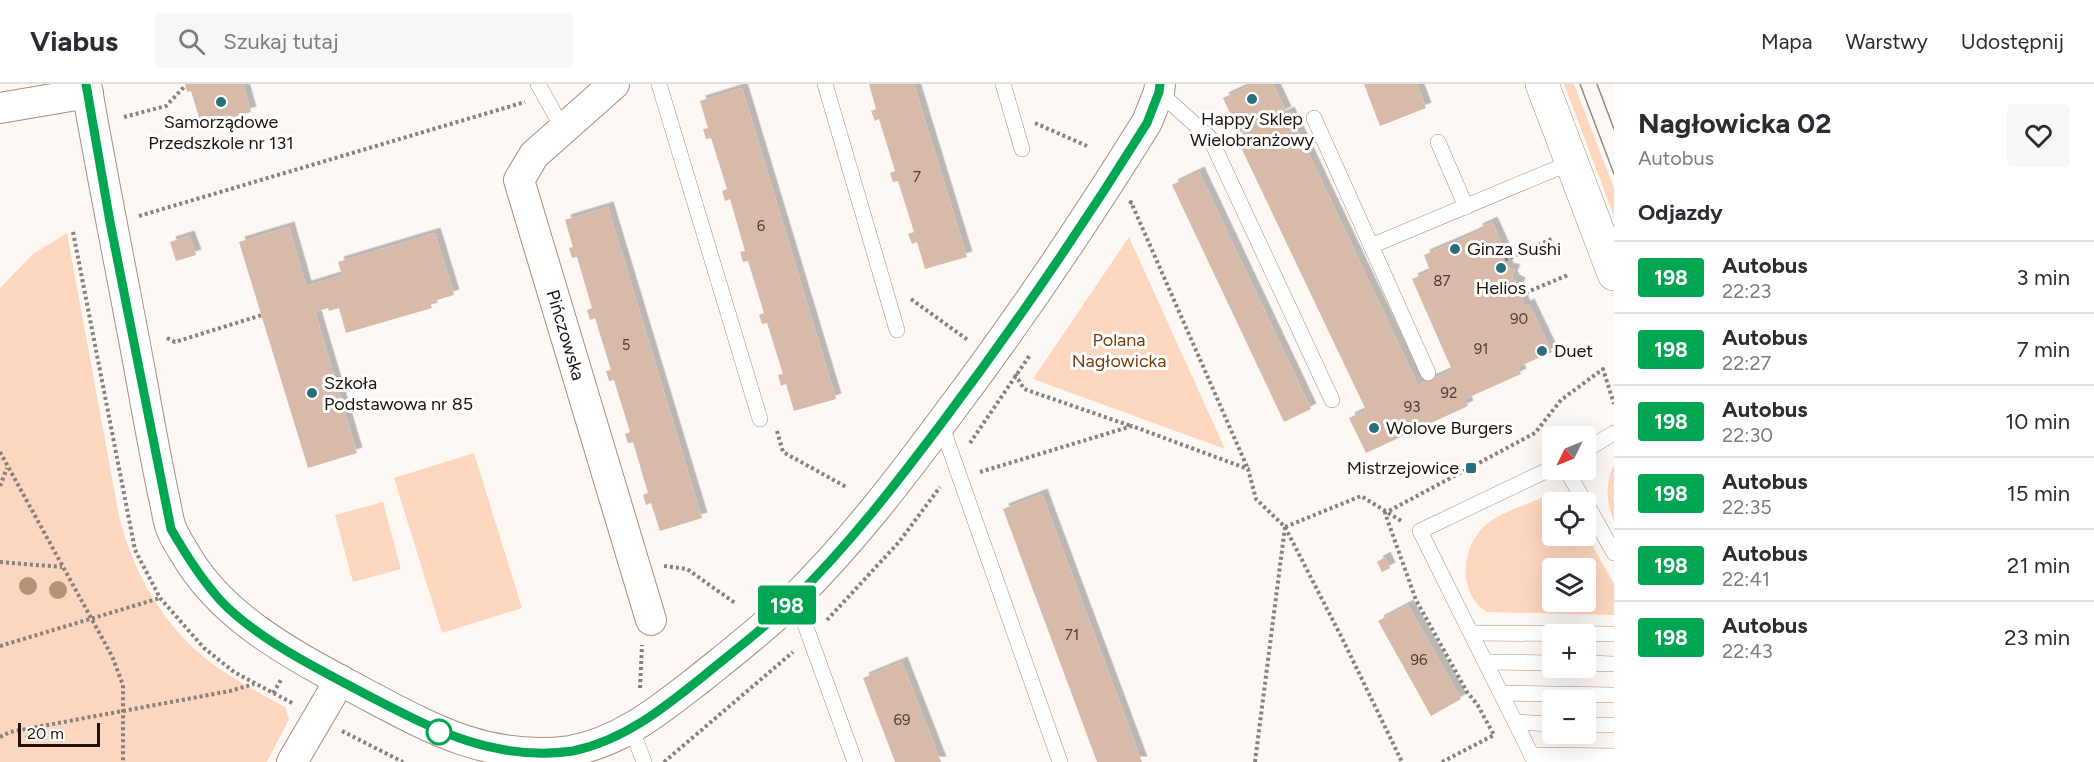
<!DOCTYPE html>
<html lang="pl">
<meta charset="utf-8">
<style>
:root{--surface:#fff;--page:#f7f7f7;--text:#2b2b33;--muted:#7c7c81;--line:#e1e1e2}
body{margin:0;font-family:Figtree,sans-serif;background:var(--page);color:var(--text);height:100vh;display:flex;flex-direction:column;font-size:22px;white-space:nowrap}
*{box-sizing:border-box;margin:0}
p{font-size:20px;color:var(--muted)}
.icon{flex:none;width:33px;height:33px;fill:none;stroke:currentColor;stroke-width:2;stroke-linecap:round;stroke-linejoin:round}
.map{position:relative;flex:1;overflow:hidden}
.side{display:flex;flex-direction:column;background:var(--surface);width:480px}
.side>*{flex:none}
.badge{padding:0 12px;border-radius:4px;font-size:21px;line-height:39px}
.needle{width:39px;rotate:227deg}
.controls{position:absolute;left:1542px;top:342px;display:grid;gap:12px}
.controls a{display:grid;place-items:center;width:54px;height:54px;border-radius:6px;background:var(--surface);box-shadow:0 6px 24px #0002;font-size:30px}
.scale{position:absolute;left:18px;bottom:15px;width:82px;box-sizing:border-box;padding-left:6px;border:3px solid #1d130d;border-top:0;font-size:16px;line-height:21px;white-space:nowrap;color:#1d130d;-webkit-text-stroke:4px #fff;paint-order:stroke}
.map>.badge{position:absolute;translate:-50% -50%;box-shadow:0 0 0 3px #fff}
h2{padding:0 24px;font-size:22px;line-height:54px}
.round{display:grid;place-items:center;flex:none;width:63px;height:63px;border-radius:6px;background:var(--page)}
.headline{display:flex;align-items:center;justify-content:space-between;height:102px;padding:0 24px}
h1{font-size:28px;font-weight:700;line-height:45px}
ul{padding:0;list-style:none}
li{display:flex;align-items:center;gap:18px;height:72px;padding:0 24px;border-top:2px solid var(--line)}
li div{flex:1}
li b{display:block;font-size:22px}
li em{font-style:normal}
li .badge{min-width:66px;font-weight:700;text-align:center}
header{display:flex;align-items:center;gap:36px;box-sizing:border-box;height:84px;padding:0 30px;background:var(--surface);border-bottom:2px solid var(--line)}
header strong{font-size:28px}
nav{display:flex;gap:33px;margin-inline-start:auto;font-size:21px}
.search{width:420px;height:54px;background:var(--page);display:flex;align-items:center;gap:15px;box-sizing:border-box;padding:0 21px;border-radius:6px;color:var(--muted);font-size:22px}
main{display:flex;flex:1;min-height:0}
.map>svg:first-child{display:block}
.green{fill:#fcd6be;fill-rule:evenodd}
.building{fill:#d7baa9;filter:url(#shadow)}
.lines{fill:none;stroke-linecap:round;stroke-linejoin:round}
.service-casing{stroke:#a88e7d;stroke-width:16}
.minor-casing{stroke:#a88e7d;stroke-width:32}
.tertiary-casing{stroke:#a88e7d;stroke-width:34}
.path{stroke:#88807b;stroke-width:4;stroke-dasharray:3 3;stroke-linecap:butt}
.service{stroke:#fff;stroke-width:15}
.minor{stroke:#fff;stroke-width:30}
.tertiary{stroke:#fff;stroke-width:33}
.tram{stroke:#908883;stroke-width:1.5}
.tree{fill:#b59274}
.line-casing{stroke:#fff;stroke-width:14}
.line{stroke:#00a651;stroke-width:9}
.poi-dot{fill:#286e7d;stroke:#fff;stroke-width:2}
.stop-dot{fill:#fff;stroke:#00a651;stroke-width:3}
.labels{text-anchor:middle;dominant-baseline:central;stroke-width:6;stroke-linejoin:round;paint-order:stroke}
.number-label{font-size:15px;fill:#4c3d34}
.poi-label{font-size:18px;fill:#1d130d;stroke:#fff;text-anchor:start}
.street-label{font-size:18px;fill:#1d130d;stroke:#fff}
.park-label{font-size:18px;fill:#7a3e0b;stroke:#fff}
</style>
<header>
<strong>Viabus</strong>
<div class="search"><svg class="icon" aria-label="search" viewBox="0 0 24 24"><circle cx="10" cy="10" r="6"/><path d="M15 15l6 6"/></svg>Szukaj tutaj</div>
<nav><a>Mapa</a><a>Warstwy</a><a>Udostępnij</a></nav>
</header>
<main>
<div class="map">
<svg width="1614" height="678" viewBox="0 0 1614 678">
<defs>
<filter id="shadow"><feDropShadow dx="5.5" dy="-5.5" stdDeviation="0" flood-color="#0004"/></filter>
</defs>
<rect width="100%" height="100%" fill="#fef8f4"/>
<g class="green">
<polygon points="1564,0 1574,0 1614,104 1614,132"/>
<path d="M67,149l52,283c15,58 43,108 91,146 23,18 50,31 75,45l4,12 -22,43h-267v-474l33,-34z"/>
<polygon points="1129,153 1225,365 1033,295"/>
<polygon points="474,369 522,524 442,549 394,394"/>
<path d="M1614,380v57c-8,-19 -9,-38 0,-57z"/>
<path d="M1549,412l11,2 5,4h-13v34l34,-2 28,50v31l-127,-3c-31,-19 -26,-68 1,-89 16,-12 38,-18 55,-26zM1552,484h34v34h-34z"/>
<polygon points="383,418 401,485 353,498 335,431"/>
</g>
<g class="building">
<polygon points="185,0 243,0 251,28 202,43 191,7 187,8"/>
<polygon points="869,0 914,0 967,173 925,185 917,158 912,160 908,150 914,148 898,97 893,98 890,89 895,87 879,35 875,37 871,27 876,25"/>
<polygon points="1253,0 1273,0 1286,28 1239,49 1223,14"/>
<polygon points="1364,0 1417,0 1426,24 1380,42"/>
<polygon points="742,4 836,315 794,327 786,300 781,302 778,291 783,290 767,239 762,240 759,231 764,229 748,177 743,178 740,168 745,167 730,115 725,117 722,107 727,105 711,54 706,55 703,45 708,44 700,17"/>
<polygon points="1289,28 1418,301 1452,286 1412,195 1430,187 1424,171 1478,148 1477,145 1492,138 1506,169 1503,171 1505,176 1508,184 1515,186 1512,192 1514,196 1520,199 1518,205 1523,218 1525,222 1529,220 1552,268 1518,283 1521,290 1465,315 1468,322 1366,369 1349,334 1366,326 1236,53"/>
<polygon points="1199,88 1311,325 1284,338 1172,101"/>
<polygon points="608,123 702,434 660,447 651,419 646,421 643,411 648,409 633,358 628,359 625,350 630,348 614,296 609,297 606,287 611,286 595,234 590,236 587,226 592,224 577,173 572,174 569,164 573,163 565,136"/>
<polygon points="289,143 306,202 342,191 338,178 435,149 454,211 430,218 432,224 346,249 339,224 329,227 328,224 315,228 357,369 308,384 239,158"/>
<polygon points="189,152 196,171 176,177 170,158"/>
<polygon points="1042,410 1142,678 1097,678 1003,425"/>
<polygon points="1385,473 1390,484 1382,488 1377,478"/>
<polygon points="1408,521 1461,615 1431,632 1378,537"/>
<polygon points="902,578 941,678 895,678 863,594"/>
</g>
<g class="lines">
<g class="service-casing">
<g id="service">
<polyline points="538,0 563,45"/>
<polyline points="659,0 760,335"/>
<polyline points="825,0 897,246"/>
<polyline points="1003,0 1022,65"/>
<polyline points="1159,8 1210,54 1332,316"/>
<polyline points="1314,34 1428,289"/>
<polyline points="1438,58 1466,123"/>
<polyline points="1371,162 1572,78"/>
<polyline points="941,340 1060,678"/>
<polyline points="1586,366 1614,349"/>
<polyline points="1566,386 1585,418"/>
<polyline points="1586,419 1614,469"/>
<polyline points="795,513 855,678"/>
<polyline points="1472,549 1614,550"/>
<polyline points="1486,578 1552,579"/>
<polyline points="1586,579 1614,580"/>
<polyline points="1502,609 1614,611"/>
<polyline points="1516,638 1552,640"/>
<polyline points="1586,641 1614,641"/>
<polyline points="632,646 644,678"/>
<polyline points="1531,671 1614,672"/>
<polyline points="1535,678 1420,447 1552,384"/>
</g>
</g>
<g class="minor-casing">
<g id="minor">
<path d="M86,0c17,98 37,195 55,293 7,39 14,77 22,116 3,11 4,24 8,35 3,8 8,16 13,24 37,66 109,103 174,138 70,37 129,72 212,61 52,-9 92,-43 132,-74 31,-25 62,-49 90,-76 58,-57 108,-122 156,-187 71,-94 137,-192 199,-292l12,-30 1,-8"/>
<path id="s1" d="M614,0l-80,71 -15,25 132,440"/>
<polyline points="0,24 88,9"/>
<polyline points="292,678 340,596"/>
</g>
</g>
<g class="tertiary-casing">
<polyline id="tertiary" points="1542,0 1614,190"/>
</g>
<g class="path">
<polyline points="124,33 166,22 185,2"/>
<polyline points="1035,39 1087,62"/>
<polyline points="1130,120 1131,118 1248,385"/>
<polyline points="139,132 525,18"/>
<polyline points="73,148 135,466 160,514 204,564 234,588 294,620"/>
<polyline points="1505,176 1554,154"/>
<polyline points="1520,211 1568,191"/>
<polyline points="911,215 968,256"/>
<polyline points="167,254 175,258 262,231"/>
<polyline points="1015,290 1024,305 1131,342"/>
<polyline points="777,347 783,368 848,404"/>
<polyline points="970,359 1030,271"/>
<polyline points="0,368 112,572 123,601 123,678"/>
<polyline points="980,388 1132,342 1248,385 1256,415 1285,443 1361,412 1403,438"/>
<polyline points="0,402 7,384"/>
<polyline points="1285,443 1343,556 1402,678"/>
<polyline points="0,478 62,483"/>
<polyline points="664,482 687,485 735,519"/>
<polyline points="827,536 899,458 940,403"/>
<polyline points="0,562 160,514"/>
<polyline points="640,604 642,561"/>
<polyline points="273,609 281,596"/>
<polyline points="342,647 403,678"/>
<polyline points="0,653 10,648 230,607 254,600"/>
<polyline points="664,678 793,568"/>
<polyline points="1255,678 1285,443"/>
<polyline points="1442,678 1494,651 1477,620 1467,608 1416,516 1385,429 1535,349 1561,316 1603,285 1614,320"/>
</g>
<use href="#service" class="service"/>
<use href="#minor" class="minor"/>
<use href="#tertiary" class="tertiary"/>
<g class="tram">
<polyline points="1580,0 1614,90"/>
<polyline points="1597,0 1614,45"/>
</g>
</g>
<g class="tree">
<circle cx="28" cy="502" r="9"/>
<circle cx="58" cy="506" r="9"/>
</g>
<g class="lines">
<g class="line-casing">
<path id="line" d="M86,0l24,138 61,307c15,26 30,50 50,72 37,39 101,70 148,95 66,34 125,66 204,55 52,-11 92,-44 133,-77 29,-24 60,-47 87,-74 55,-54 102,-115 148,-176 73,-97 142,-198 206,-301l12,-31 1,-8"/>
</g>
<use href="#line" class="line"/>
</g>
<g class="poi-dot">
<circle cx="1252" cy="15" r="6"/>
<circle cx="221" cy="18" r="6"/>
<circle cx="1455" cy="165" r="6"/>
<circle cx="1501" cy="184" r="6"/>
<circle cx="1542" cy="267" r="6"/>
<circle cx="312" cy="309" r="6"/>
<circle cx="1374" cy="344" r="6"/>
<rect x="1465" y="378" width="12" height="12" rx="3"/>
</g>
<circle class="stop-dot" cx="439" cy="648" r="12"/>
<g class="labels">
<g class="number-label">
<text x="917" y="93">7</text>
<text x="761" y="142">6</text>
<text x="1442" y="197">87</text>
<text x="1519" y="235">90</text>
<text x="626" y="261">5</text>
<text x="1481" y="265">91</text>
<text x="1449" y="309">92</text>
<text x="1412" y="323">93</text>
<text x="1072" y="551">71</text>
<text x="1419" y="576">96</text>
<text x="902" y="636">69</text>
</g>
<g class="poi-label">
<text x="1252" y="35" text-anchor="middle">Happy Sklep<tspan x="1252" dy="21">Wielobranżowy</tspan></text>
<text x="221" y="38" text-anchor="middle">Samorządowe<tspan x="221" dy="21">Przedszkole nr 131</tspan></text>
<text x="1467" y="165">Ginza Sushi</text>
<text x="1501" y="204" text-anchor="middle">Helios</text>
<text x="1554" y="267">Duet</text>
<text x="324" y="299">Szkoła<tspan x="324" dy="21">Podstawowa nr 85</tspan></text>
<text x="1386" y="344">Wolove Burgers</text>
<text x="1459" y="384" text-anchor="end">Mistrzejowice</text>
</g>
<g class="street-label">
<text stroke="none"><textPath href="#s1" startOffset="298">Pińczowska</textPath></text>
</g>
<g class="park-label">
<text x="1119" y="256">Polana<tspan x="1119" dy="21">Nagłowicka</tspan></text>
</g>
</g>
</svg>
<div class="controls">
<a><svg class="needle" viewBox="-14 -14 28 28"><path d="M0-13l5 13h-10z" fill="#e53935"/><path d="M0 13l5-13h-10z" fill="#7c7c81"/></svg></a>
<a><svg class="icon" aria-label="locate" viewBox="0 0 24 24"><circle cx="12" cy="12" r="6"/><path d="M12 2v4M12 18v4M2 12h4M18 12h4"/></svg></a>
<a><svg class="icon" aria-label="layers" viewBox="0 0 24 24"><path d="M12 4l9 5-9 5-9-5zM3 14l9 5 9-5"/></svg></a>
<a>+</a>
<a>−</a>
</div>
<div class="scale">20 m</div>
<b class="badge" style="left:787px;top:521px;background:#00a651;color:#fff">198</b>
</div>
<section class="side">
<div class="headline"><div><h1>Nagłowicka 02</h1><p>Autobus</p></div><a class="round"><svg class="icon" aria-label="heart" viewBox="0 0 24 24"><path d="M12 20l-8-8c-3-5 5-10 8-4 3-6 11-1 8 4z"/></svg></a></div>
<h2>Odjazdy</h2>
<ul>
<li><span class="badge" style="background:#00a651;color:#fff">198</span><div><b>Autobus</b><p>22:23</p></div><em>3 min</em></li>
<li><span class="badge" style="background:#00a651;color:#fff">198</span><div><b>Autobus</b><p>22:27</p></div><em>7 min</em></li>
<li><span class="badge" style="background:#00a651;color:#fff">198</span><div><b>Autobus</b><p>22:30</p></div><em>10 min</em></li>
<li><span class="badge" style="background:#00a651;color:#fff">198</span><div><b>Autobus</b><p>22:35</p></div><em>15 min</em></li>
<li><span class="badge" style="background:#00a651;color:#fff">198</span><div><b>Autobus</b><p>22:41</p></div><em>21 min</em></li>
<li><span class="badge" style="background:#00a651;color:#fff">198</span><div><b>Autobus</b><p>22:43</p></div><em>23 min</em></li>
</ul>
</section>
</main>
